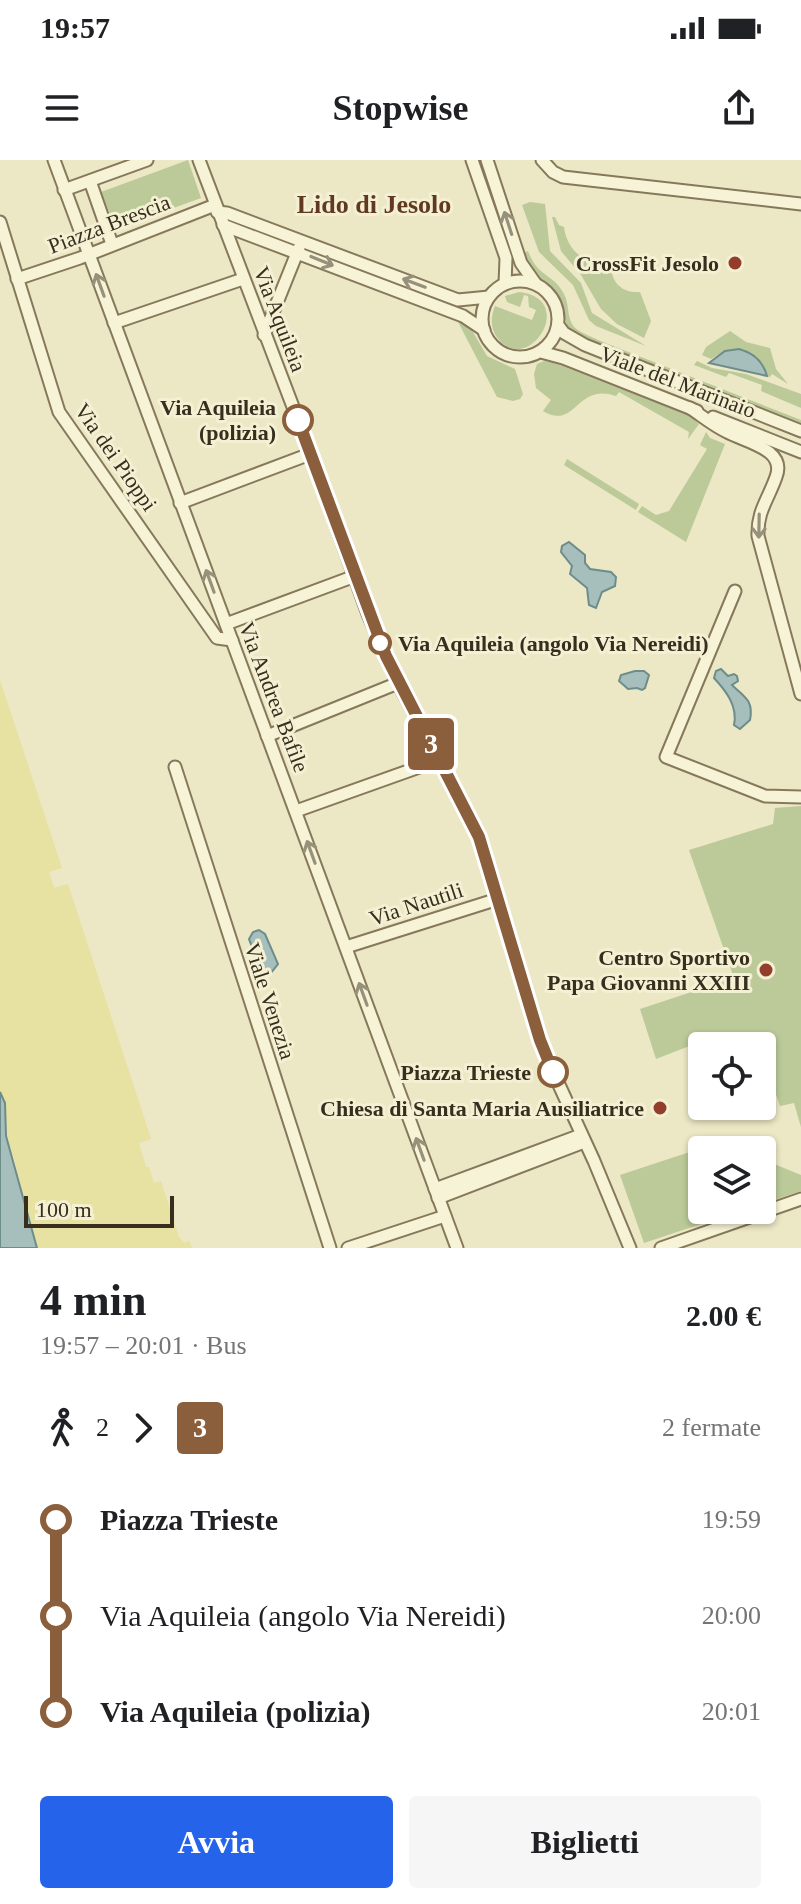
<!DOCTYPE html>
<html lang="it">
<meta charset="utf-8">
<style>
:root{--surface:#fff;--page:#f6f6f6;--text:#202124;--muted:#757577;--accent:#2563eb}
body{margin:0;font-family:"Times New Roman",serif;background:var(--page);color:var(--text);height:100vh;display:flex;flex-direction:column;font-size:30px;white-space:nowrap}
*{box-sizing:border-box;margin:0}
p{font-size:26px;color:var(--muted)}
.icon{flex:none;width:44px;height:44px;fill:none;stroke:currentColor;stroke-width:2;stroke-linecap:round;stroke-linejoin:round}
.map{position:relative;height:1088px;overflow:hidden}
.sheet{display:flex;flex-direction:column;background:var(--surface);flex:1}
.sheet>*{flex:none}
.badge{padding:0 16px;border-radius:6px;font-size:28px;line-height:52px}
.buttons{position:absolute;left:688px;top:872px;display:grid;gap:16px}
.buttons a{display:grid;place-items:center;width:88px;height:88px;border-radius:8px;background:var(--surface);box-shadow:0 2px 6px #0004;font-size:40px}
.scale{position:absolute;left:24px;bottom:20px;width:150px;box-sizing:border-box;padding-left:8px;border:4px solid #372e1e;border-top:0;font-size:22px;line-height:28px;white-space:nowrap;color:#372e1e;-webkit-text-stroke:6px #f4f0d3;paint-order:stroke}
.map>.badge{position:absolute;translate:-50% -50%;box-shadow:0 0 0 4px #fff}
.legs{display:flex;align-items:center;gap:12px;height:88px;padding:0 40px;font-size:26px}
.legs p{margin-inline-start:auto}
.head{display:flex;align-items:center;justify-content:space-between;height:136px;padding:0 40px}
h1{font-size:44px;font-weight:800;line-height:60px}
.button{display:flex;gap:16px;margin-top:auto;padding:16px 40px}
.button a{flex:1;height:92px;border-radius:8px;background:var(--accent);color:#fff;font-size:32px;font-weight:800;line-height:92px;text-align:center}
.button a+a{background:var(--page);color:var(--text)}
ul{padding:0 40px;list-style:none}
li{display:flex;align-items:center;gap:28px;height:96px;font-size:30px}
li i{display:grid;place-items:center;width:12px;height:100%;margin:0 10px;background:currentColor}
li i::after{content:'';width:20px;height:20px;margin:-10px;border:6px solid;border-radius:50%;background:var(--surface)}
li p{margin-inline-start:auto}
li:first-child i{background:linear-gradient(#0000 50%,currentColor 0)}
li:last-child i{background:linear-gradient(currentColor 50%,#0000 0)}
.status{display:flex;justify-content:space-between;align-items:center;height:56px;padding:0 40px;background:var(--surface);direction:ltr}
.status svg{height:22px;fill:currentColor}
header{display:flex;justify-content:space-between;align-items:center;height:104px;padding:0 40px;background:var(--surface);font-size:36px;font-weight:800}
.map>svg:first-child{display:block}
.green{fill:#bbca98}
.sand{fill:#e7e1a2}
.water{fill:#a6bfbc;stroke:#6d8d8b;stroke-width:2}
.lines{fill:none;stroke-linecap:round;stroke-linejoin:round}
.minor-casing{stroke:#86795b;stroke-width:15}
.minor{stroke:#f7f3d7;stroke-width:11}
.oneway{stroke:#97907a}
.line-1-casing{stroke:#fff;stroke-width:18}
.line-1{stroke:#8b5e3c;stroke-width:12}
.poi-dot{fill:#933e2d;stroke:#f4f0d3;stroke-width:3}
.stop-1-dot{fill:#fff;stroke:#8b5e3c;stroke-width:4}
.labels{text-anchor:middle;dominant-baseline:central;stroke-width:6;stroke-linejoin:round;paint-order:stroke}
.street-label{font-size:22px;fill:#372e1e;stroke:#f4f0d3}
.poi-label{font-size:22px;font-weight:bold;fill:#372e1e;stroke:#f4f0d3;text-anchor:end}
.stop-label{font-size:22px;font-weight:bold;fill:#372e1e;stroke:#f4f0d3;text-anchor:end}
.quarter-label{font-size:26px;font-weight:bold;fill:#613920;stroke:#f4f0d3}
</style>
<div class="status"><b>19:57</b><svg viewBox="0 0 49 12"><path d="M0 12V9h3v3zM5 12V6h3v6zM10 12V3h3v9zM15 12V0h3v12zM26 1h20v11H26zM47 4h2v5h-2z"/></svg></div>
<header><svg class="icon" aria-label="menu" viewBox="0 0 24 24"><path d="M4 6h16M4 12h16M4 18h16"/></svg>Stopwise<svg class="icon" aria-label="share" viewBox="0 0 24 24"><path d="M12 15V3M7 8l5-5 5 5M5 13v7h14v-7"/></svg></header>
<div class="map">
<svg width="801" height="1088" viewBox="0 0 801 1088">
<rect width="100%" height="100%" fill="#ece7c4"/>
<g class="green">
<polygon points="188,0 201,38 116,69 101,32"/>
<polygon points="530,42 545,44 550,91 581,123 592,153 646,186 596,166 589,160 573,125 539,92 522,45"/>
<path d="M552,57h3l4,8 5,2c3,25 23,38 47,40 1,17 12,26 29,25l11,29 -7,17 -27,-14 -16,-15 -20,-34 -20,-24z"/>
<path d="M528,91c10,27 25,22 36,43 5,9 3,21 8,30 4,8 19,12 26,16l203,80v6l-228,-92c-11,-10 -7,-28 -17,-42 -14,-19 -22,-8 -32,-39z"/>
<path d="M519,132c61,7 7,88 -23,44 -6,-10 -5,-20 -1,-30l37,14 4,-10 -7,-3 -1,-11 -4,-1 -4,12 -13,-5 -2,-6z"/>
<polygon points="457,160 470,167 487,196 515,209 523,234 520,239 513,241 497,237"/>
<path d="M730,171l16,11 24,6 6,21 12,15 -16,-10 -2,3 -3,-1c-8,-26 -34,-32 -56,-17l-9,-4 4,-8z"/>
<path d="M544,201l8,1 138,54 9,8 -11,15 1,-7 -70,-40 -3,4c-40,-14 -40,35 -73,15l8,-11 -15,-12 -2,-14 3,-10z"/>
<polygon points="697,201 712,208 746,214 801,234 801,248 761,231 762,225 729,213 726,217 694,205"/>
<polygon points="706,272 710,278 725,284 686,382 638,352 642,346 656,355 669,351 707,289 700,285"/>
<polygon points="567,299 639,344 636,350 564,305"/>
<polygon points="801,646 801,967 794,943 780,946 766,906 762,907 762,886 713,886 710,878 656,899 640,849 734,818 689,690 773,664 775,648"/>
<polygon points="717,983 740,990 702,990 702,1050 743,1050 644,1083 620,1015"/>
<polygon points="762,999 801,1015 801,1031 762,1044"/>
</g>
<polygon class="sand" points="0,520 62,708 49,712 54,728 68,724 151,979 139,983 146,1007 149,1007 154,1023 161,1021 179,1077 184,1083 189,1081 192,1088 37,1088 33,1080 14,998 6,976 5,943 0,932"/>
<g class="water">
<path d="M739,189c15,4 24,12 28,27l-58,-13 16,-12z"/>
<polygon points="569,382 585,395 585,403 590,409 611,412 616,417 615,426 602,432 596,448 589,445 587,428 570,414 572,406 561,392 562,386"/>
<path d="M721,509l7,7 6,-2 3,2 1,5 -6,4c12,12 22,15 18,35l-10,9 -6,-4c4,-19 -8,-34 -20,-47l2,-7z"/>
<polygon points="635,511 644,511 649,515 645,528 642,530 637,528 628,529 619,521 621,515"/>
<polygon points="259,770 265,774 278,804 270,814 261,811 249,779 253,772"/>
<polygon points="0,932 5,943 6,976 37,1088 0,1088"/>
</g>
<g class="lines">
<g class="minor-casing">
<g id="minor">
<polyline points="54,0 457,1088"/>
<polyline points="199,0 298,260 368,454 398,523 479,677 544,892 594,1001 630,1088"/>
<polyline points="472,0 506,98 505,124"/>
<polyline points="487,0 521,103 535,123"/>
<polyline points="542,0 553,12 563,17 801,44"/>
<polyline points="90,21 112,84"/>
<polyline points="64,30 147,0"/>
<polyline points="217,52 227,53 458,140 489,137"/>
<polyline points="0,62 59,252 217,478 232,480"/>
<polyline points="223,65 463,156 484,170"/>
<polyline points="17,119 80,98 215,45"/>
<circle cx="520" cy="159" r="38"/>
<polyline points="114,163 243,119"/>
<polyline points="558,165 564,173 585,185 801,271"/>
<polyline points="264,175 299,88"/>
<polyline points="541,192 563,198 697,251"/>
<path d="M690,248c12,8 24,18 37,24 18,10 60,17 49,45 -8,23 -19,34 -18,59l43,158"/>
<polyline points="713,257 801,292"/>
<polyline points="180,343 310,294"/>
<polyline points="735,431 666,597 765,636 801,637"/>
<polyline points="226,464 355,416"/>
<polyline points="267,576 398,523"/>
<polyline points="175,607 330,1088"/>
<polyline points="296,651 439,600"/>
<polyline points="346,787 498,739"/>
<polyline points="435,1029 581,975"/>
<polyline points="438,1038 584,982"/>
<polyline points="348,1088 445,1056"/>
<polyline points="661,1088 801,1039"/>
</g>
</g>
<use href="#minor" class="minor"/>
</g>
<defs><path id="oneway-shaft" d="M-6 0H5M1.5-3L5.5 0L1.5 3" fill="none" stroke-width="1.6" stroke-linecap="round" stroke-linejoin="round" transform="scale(2)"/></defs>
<g class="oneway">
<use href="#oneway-shaft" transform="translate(508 63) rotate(-108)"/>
<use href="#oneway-shaft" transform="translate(322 101) rotate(22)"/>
<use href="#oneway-shaft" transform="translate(414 123) rotate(-159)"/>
<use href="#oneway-shaft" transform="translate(100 125) rotate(-110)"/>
<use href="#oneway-shaft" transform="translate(759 366) rotate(91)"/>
<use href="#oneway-shaft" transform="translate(210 421) rotate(-110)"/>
<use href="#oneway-shaft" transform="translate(311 692) rotate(-110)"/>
<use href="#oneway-shaft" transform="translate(363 834) rotate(-110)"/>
<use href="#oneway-shaft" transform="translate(420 989) rotate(-110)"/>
</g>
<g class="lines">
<g class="line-1-casing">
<polyline id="line-1" points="298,260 386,496 479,677 540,880 553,912"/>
</g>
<use href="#line-1" class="line-1"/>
</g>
<g class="poi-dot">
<circle cx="735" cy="103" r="8"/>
<circle cx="766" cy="810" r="8"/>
<circle cx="660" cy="948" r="8"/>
</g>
<g class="stop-1-dot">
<circle cx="298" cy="260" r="14"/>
<circle cx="380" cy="483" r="10"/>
<circle cx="553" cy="912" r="14"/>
</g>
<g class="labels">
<g class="street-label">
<text transform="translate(109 64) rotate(-21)">Piazza Brescia</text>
<text transform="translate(280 159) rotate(69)">Via Aquileia</text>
<text transform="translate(678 222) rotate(21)">Viale del Marinaio</text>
<text transform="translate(116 297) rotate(55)">Via dei Pioppi</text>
<text transform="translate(274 537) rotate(69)">Via Andrea Bafile</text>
<text transform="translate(416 744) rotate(-18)">Via Nautili</text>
<text transform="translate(270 841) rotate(72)">Viale Venezia</text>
</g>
<g class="poi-label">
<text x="719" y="103">CrossFit Jesolo</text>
<text x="750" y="797">Centro Sportivo<tspan x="750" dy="25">Papa Giovanni XXIII</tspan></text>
<text x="644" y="948">Chiesa di Santa Maria Ausiliatrice</text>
</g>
<g class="stop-label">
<text x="276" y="247">Via Aquileia<tspan x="276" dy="25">(polizia)</tspan></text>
<text x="398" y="483" text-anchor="start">Via Aquileia (angolo Via Nereidi)</text>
<text x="531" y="912">Piazza Trieste</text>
</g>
<g class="quarter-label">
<text x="374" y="44">Lido di Jesolo</text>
</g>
</g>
</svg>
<div class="buttons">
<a><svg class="icon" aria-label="locate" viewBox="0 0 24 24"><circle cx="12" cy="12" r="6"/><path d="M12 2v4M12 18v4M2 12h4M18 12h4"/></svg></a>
<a><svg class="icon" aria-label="layers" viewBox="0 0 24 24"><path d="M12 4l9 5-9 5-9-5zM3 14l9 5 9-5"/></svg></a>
</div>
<div class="scale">100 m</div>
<b class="badge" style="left:431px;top:584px;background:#8b5e3c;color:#fff">3</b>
</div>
<section class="sheet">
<div class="head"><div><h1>4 min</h1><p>19:57 – 20:01 · Bus</p></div><b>2.00 €</b></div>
<div class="legs"><svg class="icon" aria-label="walk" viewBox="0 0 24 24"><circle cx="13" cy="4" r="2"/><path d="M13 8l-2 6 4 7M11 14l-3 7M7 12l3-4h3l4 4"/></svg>2<svg class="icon" aria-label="forward" viewBox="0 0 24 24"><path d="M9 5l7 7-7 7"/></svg><b class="badge" style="background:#8b5e3c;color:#fff">3</b><p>2 fermate</p></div>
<ul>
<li><i style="color:#8b5e3c"></i><b>Piazza Trieste</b><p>19:59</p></li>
<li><i style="color:#8b5e3c"></i><span>Via Aquileia (angolo Via Nereidi)</span><p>20:00</p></li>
<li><i style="color:#8b5e3c"></i><b>Via Aquileia (polizia)</b><p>20:01</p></li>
</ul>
<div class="button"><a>Avvia</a><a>Biglietti</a></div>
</section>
